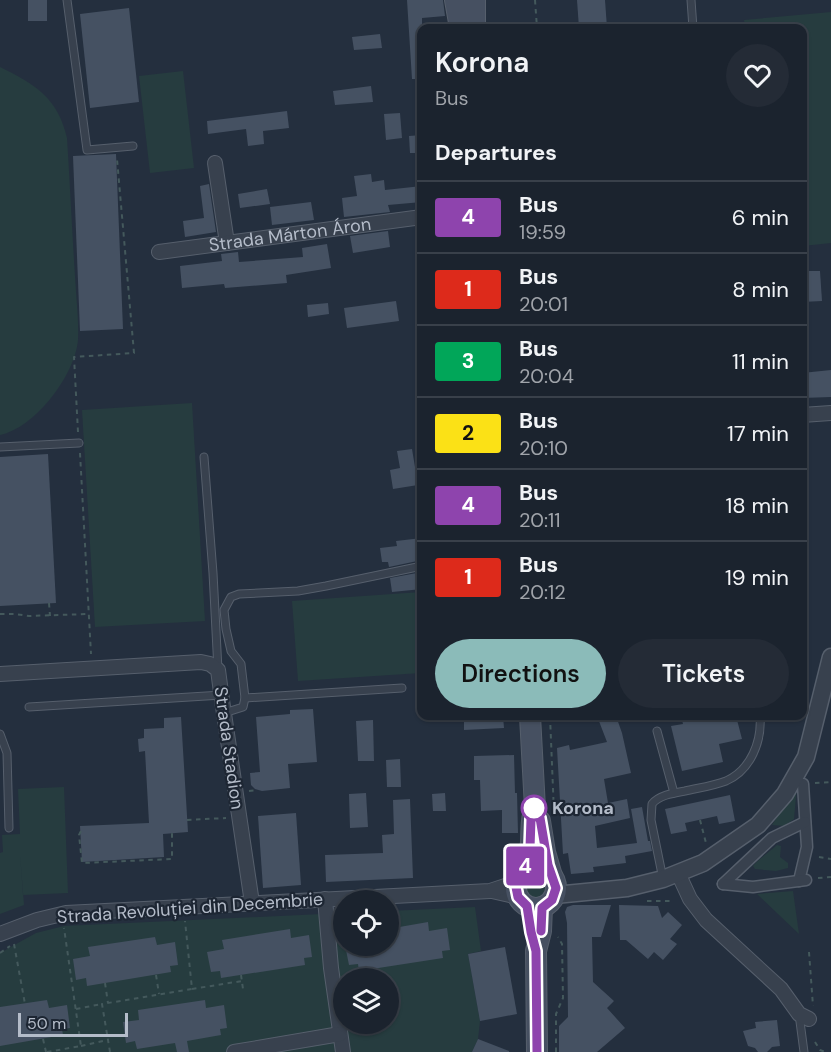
<!DOCTYPE html>
<meta charset="utf-8">
<style>
:root{--surface:#1b232e;--page:#242b36;--text:#f1f3f6;--muted:#a0a4aa;--line:#39404a;--accent:#8bbbb9}
body{margin:0;font-family:"DM Sans",sans-serif;background:var(--page);color:var(--text);height:100vh;display:flex;flex-direction:column;font-size:22px;white-space:nowrap}
*{box-sizing:border-box;margin:0}
p{font-size:20px;color:var(--muted)}
.icon{flex:none;width:33px;height:33px;fill:none;stroke:currentColor;stroke-width:2;stroke-linecap:round;stroke-linejoin:round}
.map{position:relative;flex:1;overflow:hidden}
.panel{position:absolute;left:417px;top:24px;width:390px;height:696px;display:flex;flex-direction:column;background:var(--surface);border-radius:12px;box-shadow:0 2px 4px #0004,0 0 0 2px var(--line)}
.panel>*{flex:none}
.badge{padding:0 12px;border-radius:4px;font-size:21px;line-height:39px}
.buttons{position:absolute;left:333px;top:890px;display:grid;gap:12px}
.buttons a{display:grid;place-items:center;width:66px;height:66px;border-radius:50%;background:var(--surface);box-shadow:0 2px 4px #0004,0 0 0 2px var(--line);font-size:30px}
.scale{position:absolute;left:18px;bottom:15px;width:110px;box-sizing:border-box;padding-left:6px;border:3px solid #b4bcc9;border-top:0;font-size:16px;line-height:21px;white-space:nowrap;color:#b4bcc9;-webkit-text-stroke:4px #1d2633;paint-order:stroke}
.map>.badge{position:absolute;translate:-50% -50%;box-shadow:0 0 0 3px #fff}
h2{padding:0 18px;font-size:22px;line-height:54px}
.round{display:grid;place-items:center;flex:none;width:63px;height:63px;border-radius:32px;background:var(--page)}
.overview{display:flex;align-items:center;justify-content:space-between;height:102px;padding:0 18px}
h1{font-size:28px;font-weight:600;line-height:45px}
.primary-button{display:flex;gap:12px;margin-top:auto;padding:12px 18px}
.primary-button a{flex:1;height:69px;border-radius:36px;background:var(--accent);color:#111;font-size:24px;font-weight:600;line-height:69px;text-align:center}
.primary-button a+a{background:var(--page);color:var(--text)}
ul{padding:0;list-style:none}
li{display:flex;align-items:center;gap:18px;height:72px;padding:0 18px;border-top:2px solid var(--line)}
li div{flex:1}
li b{display:block;font-size:22px}
li em{font-style:normal}
li .badge{min-width:66px;font-weight:700;text-align:center}
.map>svg:first-child{display:block}
.green{fill:#263c3f;fill-rule:evenodd}
.building{fill:#455162}
.lines{fill:none;stroke-linecap:round;stroke-linejoin:round}
.service-casing{stroke:#565f6c;stroke-width:9}
.pedestrian-casing{stroke:#565f6c;stroke-width:13}
.minor-casing{stroke:#565f6c;stroke-width:16}
.tertiary-casing{stroke:#565f6c;stroke-width:19}
.secondary-casing{stroke:#565f6c;stroke-width:22}
.path{stroke:#44595c;stroke-width:2;stroke-dasharray:4.5 4.5;stroke-linecap:butt}
.service{stroke:#38414e;stroke-width:7}
.pedestrian{stroke:#38414e;stroke-width:10}
.minor{stroke:#38414e;stroke-width:14}
.tertiary{stroke:#38414e;stroke-width:16}
.secondary{stroke:#465061;stroke-width:20}
.line-casing{stroke:#fff;stroke-width:14}
.line{stroke:#8e44ad;stroke-width:9}
.stop-dot{fill:#fff;stroke:#8e44ad;stroke-width:3}
.labels{text-anchor:middle;dominant-baseline:central;stroke-width:4.5;stroke-linejoin:round;paint-order:stroke}
.street-label{font-size:18px;fill:#b4bcc9;stroke:#1d2633}
.stop-label{font-size:18px;font-weight:bold;fill:#b4bcc9;stroke:#1d2633;text-anchor:start}
</style>
<div class="map">
<svg width="831" height="1052" viewBox="0 0 831 1052">
<rect width="100%" height="100%" fill="#242f3e"/>
<g class="green">
<polygon points="831,12 831,243 803,246 802,28 745,28 744,20"/>
<path d="M0,67c35,17 58,31 67,71 3,46 5,92 8,138 1,21 4,44 3,64 -3,35 -43,88 -78,95z"/>
<polygon points="183,71 194,168 150,173 139,76"/>
<polygon points="192,403 205,621 95,627 82,410"/>
<polygon points="421,592 421,673 298,681 292,601"/>
<polygon points="797,785 794,819 784,826 772,825"/>
<polygon points="64,787 68,893 23,895 20,853 24,905 0,914 0,853 3,852 2,835 20,834 18,789"/>
<path d="M777,845l4,1 -1,11 8,6v5l-12,3 -21,-2 -2,-3c4,-6 18,-15 24,-21z"/>
<circle cx="536" cy="888" r="13"/>
<polygon points="793,891 799,934 757,894"/>
<path d="M475,907l6,44 -13,3 12,67 -2,18 -6,13h-472v-99l36,-20 28,-7 279,-13 1,32h44l1,-34zM344,978h44v45h-44z"/>
</g>
<g class="building">
<rect x="28" y="0" width="19" height="21"/>
<polygon points="407,0 443,0 445,16 422,18 422,79 412,79"/>
<polygon points="577,0 605,0 607,28 579,28"/>
<polygon points="129,8 139,102 90,108 80,14"/>
<polygon points="380,34 382,48 354,50 352,37"/>
<polygon points="371,86 373,102 335,105 333,91"/>
<polygon points="287,111 289,128 263,131 264,144 248,146 246,129 208,134 207,121"/>
<polygon points="400,113 402,138 386,140 384,114"/>
<polygon points="422,135 422,153 410,153 409,136"/>
<polygon points="116,154 123,329 80,331 73,156"/>
<polygon points="371,174 372,182 384,180 385,190 422,186 422,202 388,205 390,212 344,217 342,198 357,196 354,176"/>
<polygon points="209,184 216,232 185,237 183,221 204,218 200,186"/>
<polygon points="267,189 270,204 240,208 238,194"/>
<polygon points="311,202 314,220 272,225 270,207"/>
<polygon points="388,231 390,247 353,253 350,236"/>
<polygon points="327,244 331,268 286,275 287,283 225,288 224,284 182,288 180,266 222,261 221,254 238,252 239,262 303,257 302,248"/>
<polygon points="802,271 820,271 822,301 802,302"/>
<polygon points="396,301 399,321 347,328 344,308"/>
<polygon points="328,303 329,314 308,317 307,305"/>
<polygon points="831,370 831,397 802,398 802,373"/>
<polygon points="412,449 418,485 393,489 390,470 400,468 397,451"/>
<polygon points="48,454 56,603 0,606 0,457"/>
<polygon points="422,538 422,560 389,567 388,562 382,562 380,548 397,546 396,541"/>
<polygon points="422,572 422,589 392,592 390,578"/>
<polygon points="313,709 317,762 288,764 290,788 262,791 255,789 251,785 250,773 260,772 256,717 290,714 290,710"/>
<polygon points="464,716 503,716 504,728 464,730"/>
<polygon points="597,716 616,716 622,733 631,773 604,779 608,803 627,799 630,818 595,826 597,848 637,843 631,809 642,807 648,841 650,841 652,851 625,856 626,863 593,867 594,872 571,874 568,853 563,854 557,748 569,745 570,750 607,742"/>
<polygon points="681,716 736,716 742,739 719,744 723,762 682,771 671,726 683,724"/>
<polygon points="181,717 188,832 163,834 164,857 82,862 80,826 149,823 145,751 139,752 138,739 144,738 144,729 164,728 164,718"/>
<polygon points="373,720 374,761 358,761 356,721"/>
<polygon points="514,755 515,793 517,793 518,833 502,833 502,810 481,811 480,780 474,780 474,756"/>
<polygon points="400,759 401,787 387,787 386,760"/>
<polygon points="366,793 368,827 350,828 349,794"/>
<polygon points="445,793 446,811 433,811 432,794"/>
<polygon points="730,795 735,821 719,824 717,816 685,823 687,831 671,834 665,809"/>
<polygon points="410,799 413,878 326,882 325,855 383,853 382,835 394,834 393,800"/>
<polygon points="296,813 301,885 263,888 258,816"/>
<polygon points="573,905 611,905 601,937 592,937 593,982 614,1001 607,1008 625,1028 597,1052 559,1052 559,1026 568,1017 567,923 565,912 567,907"/>
<polygon points="619,905 658,906 662,918 668,912 682,925 670,939 677,944 663,960 654,952 648,959 626,940 620,940"/>
<polygon points="428,922 429,931 447,928 450,950 442,951 443,958 359,971 358,964 349,965 345,945 388,945 388,929"/>
<polygon points="290,929 291,938 309,935 312,957 304,958 305,965 221,978 220,971 211,972 207,952 224,949 222,940"/>
<polygon points="155,937 157,945 175,942 178,965 170,966 171,972 87,986 86,978 76,980 73,959 90,956 88,947"/>
<polygon points="505,947 517,1014 480,1021 468,954"/>
<polygon points="47,1000 49,1008 67,1005 70,1028 62,1029 63,1035 0,1046 0,1007"/>
<polygon points="205,1000 206,1008 224,1005 227,1028 220,1029 221,1035 187,1041 189,1052 177,1052 175,1043 137,1049 135,1041 126,1043 123,1022 139,1020 138,1010"/>
<polygon points="777,1020 780,1046 772,1047 767,1052 758,1052 755,1048 748,1046 743,1031 756,1028 755,1022"/>
<polygon points="478,1039 509,1051 509,1052 472,1052"/>
</g>
<g class="lines">
<g class="service-casing">
<g id="service">
<polyline points="67,0 87,150 133,146"/>
<polyline points="691,0 693,28"/>
<polyline points="0,447 79,443"/>
<polyline points="204,457 213,573 218,670"/>
<polyline points="245,698 402,688"/>
<polyline points="29,707 222,695"/>
<polyline points="224,713 243,707 245,698 241,664 231,651 226,629 224,610 231,597 239,594 298,591 326,586 422,566"/>
<polyline points="657,731 674,793"/>
<polyline points="0,734 7,753 9,828"/>
<path d="M663,879l-12,-59 1,-16c7,-9 22,-11 33,-13 13,-3 28,-5 41,-10 25,-11 36,-40 34,-65"/>
<polyline points="799,1014 804,1052"/>
</g>
</g>
<g class="pedestrian-casing">
<g id="pedestrian">
<polyline points="799,881 807,847 803,784"/>
<polyline points="723,884 772,838 805,822"/>
<polyline points="723,884 753,887 806,880"/>
</g>
</g>
<g class="minor-casing">
<g id="minor">
<polyline points="215,163 227,243"/>
<path id="s1" d="M159,252l263,-35"/>
<polyline points="802,415 831,413"/>
<polyline points="0,674 201,662 210,664 218,670 222,700 252,903"/>
<polyline points="678,873 690,899 706,920 781,989 799,1014 809,1019"/>
<polyline points="492,891 518,897"/>
<polyline points="325,899 331,968 343,1052"/>
<polyline points="0,934 37,920 66,913 490,891 517,882"/>
<polyline points="234,1052 340,1034"/>
</g>
</g>
<g class="tertiary-casing">
<polyline id="tertiary" points="555,895 627,888 663,879 703,863 758,825 785,794 806,757 831,657"/>
</g>
<g class="secondary-casing">
<g id="secondary">
<polyline points="455,0 460,28"/>
<polyline points="475,0 475,28"/>
<polyline points="540,821 545,852 552,876"/>
<circle cx="536" cy="888" r="20"/>
<path d="M519,877c6,-10 10,-22 12,-34 1,-13 -1,-23 4,-35l-5,-92"/>
<polyline points="537,1052 536,951 541,931 542,907"/>
</g>
</g>
<g class="path">
<polyline points="535,0 537,28"/>
<polyline points="78,432 74,357 134,353 117,159"/>
<polyline points="80,453 91,654"/>
<polyline points="49,603 50,616"/>
<polyline points="0,614 15,614 29,616 89,614"/>
<polyline points="550,716 554,813"/>
<polyline points="815,783 831,782"/>
<polyline points="249,791 258,790"/>
<polyline points="187,820 226,818"/>
<polyline points="700,820 706,843"/>
<polyline points="81,831 79,835 82,863 172,859 172,833"/>
<polyline points="819,857 831,859"/>
<polyline points="818,878 831,877"/>
<polyline points="647,901 674,901"/>
<polyline points="14,944 25,1004"/>
<polyline points="809,952 813,1006"/>
<polyline points="0,953 10,946"/>
<polyline points="156,975 159,994"/>
<polyline points="241,975 243,989"/>
<polyline points="105,983 108,1003"/>
<polyline points="192,989 242,981"/>
<polyline points="76,1009 102,1004"/>
<polyline points="43,1039 46,1052"/>
<polyline points="815,1042 820,1050 825,1052"/>
<polyline points="81,1046 107,1040"/>
<polyline points="47,1052 81,1046 64,928"/>
<polyline points="110,1052 102,1004 192,989 185,921"/>
<polyline points="556,1052 556,1014 563,998 562,944 558,937"/>
</g>
<use href="#service" class="service"/>
<use href="#pedestrian" class="pedestrian"/>
<use href="#minor" class="minor"/>
<use href="#tertiary" class="tertiary"/>
<use href="#secondary" class="secondary"/>
</g>
<g class="lines">
<g class="line-casing">
<polyline id="line" points="537,1052 536,951 531,932 527,906 518,897 516,887 530,848 531,819 534,808 540,818 548,865 556,888 552,900 542,908 541,931"/>
</g>
<use href="#line" class="line"/>
</g>
<circle class="stop-dot" cx="534" cy="808" r="12"/>
<g class="labels">
<g class="street-label">
<text stroke="none"><textPath href="#s1" startOffset="132">Strada Márton Áron</textPath></text>
<text transform="translate(229 748) rotate(82)">Strada Stadion</text>
<text transform="translate(190 908) rotate(-4)">Strada Revoluției din Decembrie</text>
</g>
<g class="stop-label">
<text x="552" y="808">Korona</text>
</g>
</g>
</svg>
<div class="buttons">
<a><svg class="icon" aria-label="locate" viewBox="0 0 24 24"><circle cx="12" cy="12" r="6"/><path d="M12 2v4M12 18v4M2 12h4M18 12h4"/></svg></a>
<a><svg class="icon" aria-label="layers" viewBox="0 0 24 24"><path d="M12 4l9 5-9 5-9-5zM3 14l9 5 9-5"/></svg></a>
</div>
<div class="scale">50 m</div>
<b class="badge" style="left:525px;top:866px;background:#8e44ad;color:#fff">4</b>
<section class="panel">
<div class="overview"><div><h1>Korona</h1><p>Bus</p></div><a class="round"><svg class="icon" aria-label="heart" viewBox="0 0 24 24"><path d="M12 20l-8-8c-3-5 5-10 8-4 3-6 11-1 8 4z"/></svg></a></div>
<h2>Departures</h2>
<ul>
<li><span class="badge" style="background:#8e44ad;color:#fff">4</span><div><b>Bus</b><p>19:59</p></div><em>6 min</em></li>
<li><span class="badge" style="background:#dd2a1b;color:#fff">1</span><div><b>Bus</b><p>20:01</p></div><em>8 min</em></li>
<li><span class="badge" style="background:#01a659;color:#fff">3</span><div><b>Bus</b><p>20:04</p></div><em>11 min</em></li>
<li><span class="badge" style="background:#fbe116;color:#111">2</span><div><b>Bus</b><p>20:10</p></div><em>17 min</em></li>
<li><span class="badge" style="background:#8e44ad;color:#fff">4</span><div><b>Bus</b><p>20:11</p></div><em>18 min</em></li>
<li><span class="badge" style="background:#dd2a1b;color:#fff">1</span><div><b>Bus</b><p>20:12</p></div><em>19 min</em></li>
</ul>
<div class="primary-button"><a>Directions</a><a>Tickets</a></div>
</section>
</div>
